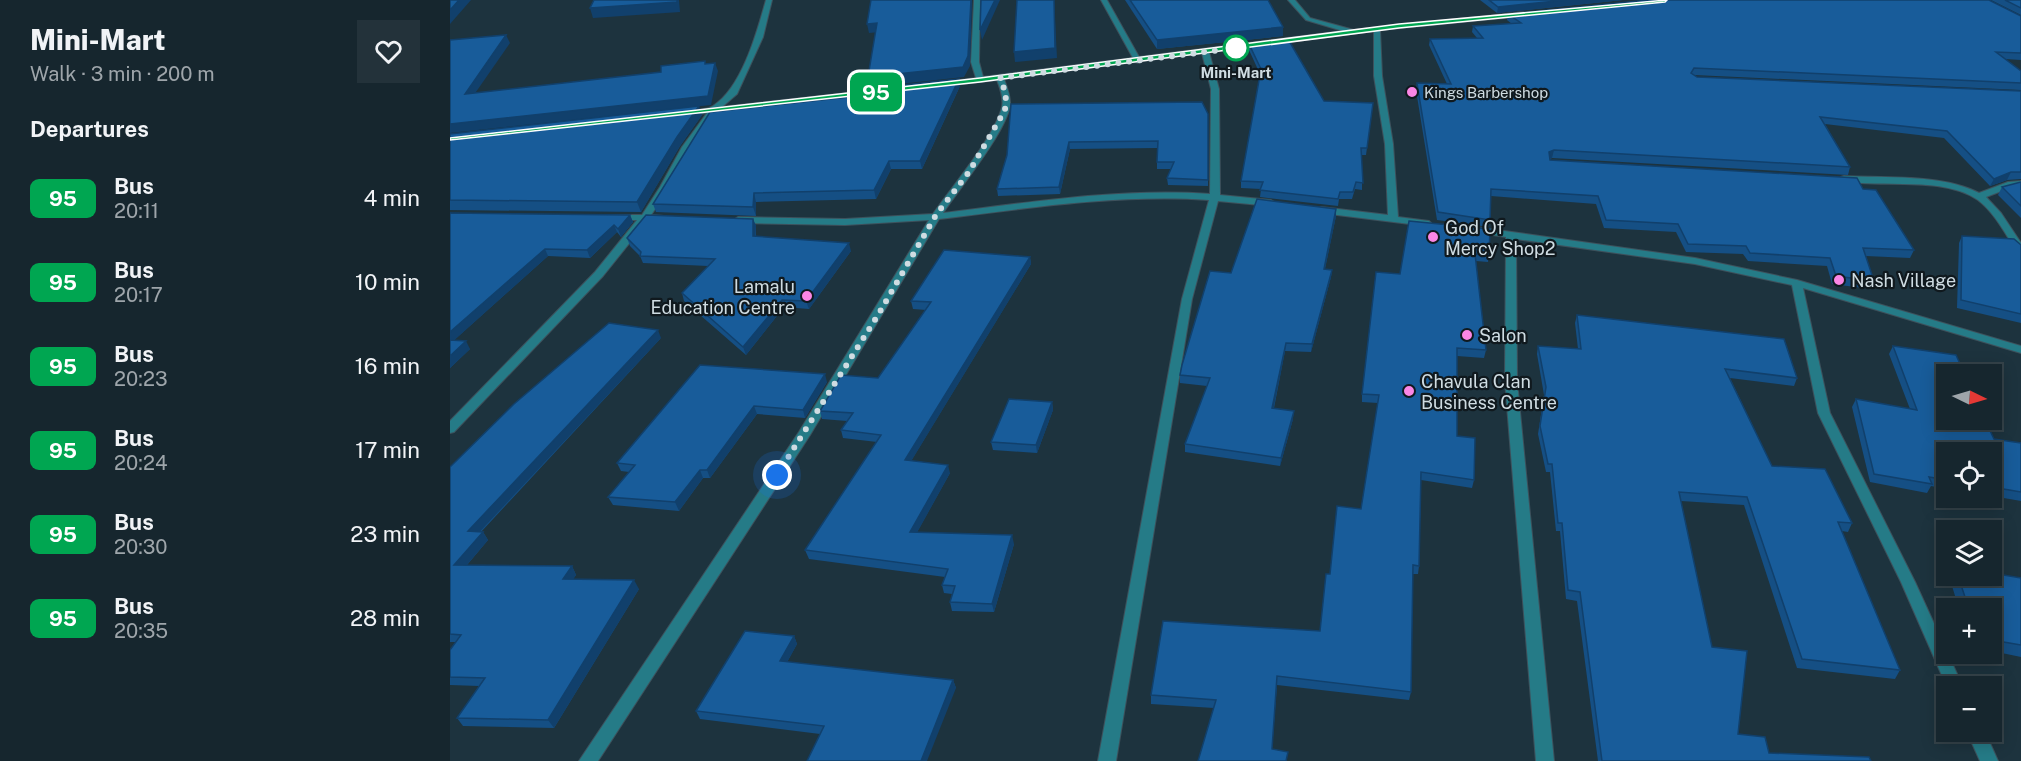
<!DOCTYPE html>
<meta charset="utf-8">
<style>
:root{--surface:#16262e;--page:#23323a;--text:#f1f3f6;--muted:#9ea5aa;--line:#35434a}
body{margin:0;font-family:"Public Sans",sans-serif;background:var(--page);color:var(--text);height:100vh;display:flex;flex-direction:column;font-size:22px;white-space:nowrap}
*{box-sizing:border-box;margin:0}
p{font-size:20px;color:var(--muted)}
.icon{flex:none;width:33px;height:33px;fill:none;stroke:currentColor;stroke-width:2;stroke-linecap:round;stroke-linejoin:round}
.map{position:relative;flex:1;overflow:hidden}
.drawer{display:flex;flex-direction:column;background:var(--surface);width:450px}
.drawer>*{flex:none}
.badge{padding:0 12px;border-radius:9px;font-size:21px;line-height:39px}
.needle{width:39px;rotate:95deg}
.buttons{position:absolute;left:1486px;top:364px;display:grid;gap:12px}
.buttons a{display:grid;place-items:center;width:66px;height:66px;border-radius:0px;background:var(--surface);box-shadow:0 3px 15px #0003,0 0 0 2px var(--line);font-size:30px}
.you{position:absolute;width:30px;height:30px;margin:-15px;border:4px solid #fff;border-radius:50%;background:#1a73e8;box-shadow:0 0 0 9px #1a73e833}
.map>.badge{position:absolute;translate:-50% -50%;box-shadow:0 0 0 3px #fff}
h2{padding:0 30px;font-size:22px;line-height:54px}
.round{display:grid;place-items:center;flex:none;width:63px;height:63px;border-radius:0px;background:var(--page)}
.headline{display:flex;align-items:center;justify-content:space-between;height:102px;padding:0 30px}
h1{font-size:28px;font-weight:800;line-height:45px}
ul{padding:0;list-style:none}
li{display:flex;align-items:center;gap:18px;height:84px;padding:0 30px}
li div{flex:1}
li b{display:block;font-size:22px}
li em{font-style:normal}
li .badge{min-width:66px;font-weight:700;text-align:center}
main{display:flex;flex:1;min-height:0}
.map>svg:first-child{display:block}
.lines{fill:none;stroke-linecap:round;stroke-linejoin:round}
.street-casing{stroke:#3d515c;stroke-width:2}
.street{fill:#257b87;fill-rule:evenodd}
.wall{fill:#154f84}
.shaded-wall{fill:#11406c}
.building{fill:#185c9a;stroke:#11406c;stroke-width:1.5}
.line{fill:#00a651;stroke:#fff;stroke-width:1.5}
.walk{stroke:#cfdce2;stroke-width:6;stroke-dasharray:0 10.8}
.stop-dot{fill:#fff;stroke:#00a651;stroke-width:3}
.poi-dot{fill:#fb86e5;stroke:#10191e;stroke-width:2}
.labels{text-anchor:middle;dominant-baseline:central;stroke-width:4.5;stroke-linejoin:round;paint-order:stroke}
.far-stop-label{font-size:15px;font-weight:bold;fill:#cfdce2;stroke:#10191e}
.far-poi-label{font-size:15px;fill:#cfdce2;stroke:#10191e;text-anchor:start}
.poi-label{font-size:18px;fill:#cfdce2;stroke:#10191e;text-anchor:start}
</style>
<main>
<section class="drawer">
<div class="headline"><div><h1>Mini-Mart</h1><p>Walk · 3 min · 200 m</p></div><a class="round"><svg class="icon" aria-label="heart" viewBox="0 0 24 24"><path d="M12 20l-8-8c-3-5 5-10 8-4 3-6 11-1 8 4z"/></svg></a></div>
<h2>Departures</h2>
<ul>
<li><span class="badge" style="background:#00a651;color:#fff">95</span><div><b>Bus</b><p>20:11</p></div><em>4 min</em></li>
<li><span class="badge" style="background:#00a651;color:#fff">95</span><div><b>Bus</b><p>20:17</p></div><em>10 min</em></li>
<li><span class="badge" style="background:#00a651;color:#fff">95</span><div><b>Bus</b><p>20:23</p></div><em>16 min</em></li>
<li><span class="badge" style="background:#00a651;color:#fff">95</span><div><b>Bus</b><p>20:24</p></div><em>17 min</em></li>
<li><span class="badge" style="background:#00a651;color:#fff">95</span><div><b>Bus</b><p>20:30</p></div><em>23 min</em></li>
<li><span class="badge" style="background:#00a651;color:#fff">95</span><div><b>Bus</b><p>20:35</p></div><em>28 min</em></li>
</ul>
</section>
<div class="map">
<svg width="1571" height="761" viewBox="0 0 1571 761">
<rect width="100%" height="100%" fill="#1d333e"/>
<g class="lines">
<g class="street-casing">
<g id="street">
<path d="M316,0h6l-9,37 -26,57 -15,13 161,-18h3v4l-170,19 -26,35 -20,40 -19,28 13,1v4l-17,1 -44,55 -149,156 -4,1v-12l145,-149 42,-52h-22l-5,-3 2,-2h30l18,-28 22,-40 25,-34 -21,2 -4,-2c9,-6 22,-1 31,-7 29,-18 44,-74 53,-106z"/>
<path d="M524,0h6l-1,62 4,15 150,-19 -32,-58h6l32,57 204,-26 -37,-11 -18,-20h7l15,18 44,12 170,-18 3,2 -3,2 -144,14 2,46 11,68 5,73 31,4 2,2 -5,3 -105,-13 -5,-3 5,-3 67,8 -3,-71 -11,-68v-45l-165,21 10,37 1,106 51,5 5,3 -5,3 -53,-5 -26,98 -76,462h-18l84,-462 27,-99c-91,-6 -180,8 -270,19l-129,216 -212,326h-19l220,-329 130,-212 -84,5 -107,-2 -5,-3 5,-3 107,2 88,-5c18,-26 62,-78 69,-107 2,-9 -2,-19 -5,-27l-52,6 -4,-2 4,-2 31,-4 -5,-16zM752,53l9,36 -1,105c-90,-6 -177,8 -267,19 17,-25 62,-80 67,-107 1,-9 -3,-19 -6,-27l131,-17 3,1 4,-2z"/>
<path d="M1394,176c40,2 99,-2 135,17l29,-11 13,-1v6h-9l-26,10 15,16 20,30v10l-4,-1c-11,-17 -22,-39 -39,-52 -34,-24 -97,-12 -137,-19v-4z"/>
<polygon points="1026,227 1245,258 1347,280 1571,346 1571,353 1353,288 1380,413 1465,582 1513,687 1497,687 1451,582 1368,413 1342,285 1245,264 1066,239 1067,381 1104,761 1086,761 1055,381 1056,237 1023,232 1023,228"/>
<polygon points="1517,732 1535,732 1548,761 1530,761"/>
</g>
</g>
<use href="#street" class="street"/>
</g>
<g class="wall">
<polygon points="675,0 818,0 833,27 833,36 707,49"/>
<polygon points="1030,0 1173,0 1047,13"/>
<polygon points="1541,0 1571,0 1571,15"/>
<polygon points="1058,14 1571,16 1571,60 1555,59 1571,71 1571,90 1244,75 1247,77 1571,91 1571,179 1557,180 1540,186 1494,138 1375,124 1400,167 1398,175 1102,158 1100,159 1100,160 1413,189 1464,250 1460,258 1416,256 1424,281 1421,289 1382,284 1377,266 1298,261 1293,254 1236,252 1226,232 1154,228 1146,204 1041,196 1040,220 1039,227 987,220 966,90 967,83 997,84 979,45 980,39 1027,38 1022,32 1023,26 1062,24 1057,20"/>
<polygon points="799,44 874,101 923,103 916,155 912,155 912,190 905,189 902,199 889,199 888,206 810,197 811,189 791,188 791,181 810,74 799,50"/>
<polygon points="510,86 472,169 441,169 426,199 306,202 306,216 206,212 203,204"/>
<polygon points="758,114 758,186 718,185 717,178 721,169 707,169 707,148 620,149 610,194 548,196 547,189 557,155"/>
<polygon points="252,115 230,146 191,212 0,210 0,134"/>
<polygon points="1571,182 1571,218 1548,195 1552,187"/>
<polygon points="886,209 886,216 875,269 882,270 881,277 861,352 835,351 824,408 843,419 830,466 735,452 735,444 757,386 730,383 730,375 781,273"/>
<polygon points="0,213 180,215 183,222 171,237 167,232 140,258 98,256 3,341 20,349 0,368"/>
<polygon points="303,219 306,226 306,237 401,251 359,309 334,307 296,355 234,301 232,293 258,266 193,263 190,256 180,246 177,238"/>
<polygon points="959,221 1039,255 1038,262 1026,261 1036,350 1034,358 1007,356 1007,436 1024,480 1022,488 971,480 969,566 968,574 962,574 961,692 959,700 827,685 822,749 837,761 764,708 701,704 701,695 870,631 880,574 911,509 928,403 912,402 912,394 950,274"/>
<polygon points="1512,236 1571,245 1571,323 1507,308 1509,243"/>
<polygon points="580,257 581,264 461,461 500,473 467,532 564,544 544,612 502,611 500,602 502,594 494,593 492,585 495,577 359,559 355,550 427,442 393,438 391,430 397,421 372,419 370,411 428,378 476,310 463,309 461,301"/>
<polygon points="1127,315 1347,378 1344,386 1280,378 1322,466 1402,523 1398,532 1392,531 1450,670 1445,679 1347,668 1294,505 1231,501 1262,647 1288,734 1319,753 1421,761 1148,761 1127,601 1116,599 1110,531 1106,531 1100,472 1096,472 1088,434 1094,395 1087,354 1088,346 1128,349 1125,323"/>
<polygon points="211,338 31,532 33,532 38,540 17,565 122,566 126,575 123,579 189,589 104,728 13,726 7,718 29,686 0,685 0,650 6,642 0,642 0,467"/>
<polygon points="1443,346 1544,439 1571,443 1571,501 1542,496 1542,453 1497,453 1497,489 1481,486 1477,493 1420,482 1402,407 1406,399 1460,409 1439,354"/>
<polygon points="250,365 377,382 355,418 307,414 260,478 253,478 229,511 163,505 158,497 179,472 171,471 167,463"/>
<polygon points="602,402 603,410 587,453 543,450 541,442"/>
<polygon points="1499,576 1542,576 1571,578 1571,657 1542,651 1542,609 1509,609"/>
<polygon points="344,636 347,644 337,662 503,680 506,688 370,734 250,719 246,711"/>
</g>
<g class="shaded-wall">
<polygon points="9,0 21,0 0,24 0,10"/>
<polygon points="229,0 230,12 143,18 140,8"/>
<polygon points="521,0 522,0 520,66 514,77 421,87 418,77"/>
<polygon points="545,0 550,0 532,40 530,30"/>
<polygon points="604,0 607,58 565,62 564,52"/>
<polygon points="1116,0 1173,0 1047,13 1048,7"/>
<polygon points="427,23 429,32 419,33 417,24"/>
<polygon points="833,27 833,36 707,49 707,40"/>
<polygon points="56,35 60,43 19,102 15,94"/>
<polygon points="265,63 268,71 261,105 0,133 0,124"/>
<polygon points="509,79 510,86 472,169 470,161"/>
<polygon points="249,106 252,115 230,146 191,212 187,202 227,137"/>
<polygon points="619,142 620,149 610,194 609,187"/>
<polygon points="1104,150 1102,158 1097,160 1099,152"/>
<polygon points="439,161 441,169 426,199 424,190"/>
<polygon points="1561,172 1557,180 1540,186 1544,179"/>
<polygon points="304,193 306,202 306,216 303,207"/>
<polygon points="886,209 886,216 873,277 874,269"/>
<polygon points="180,215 183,222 171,237 168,229"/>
<polygon points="303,219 306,226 305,244 303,236"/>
<polygon points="164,225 167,232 140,258 137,250"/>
<polygon points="399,243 401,251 359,309 356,301"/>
<polygon points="95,249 98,256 0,344 0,332"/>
<polygon points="580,257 581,264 457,468 455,460"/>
<polygon points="882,270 881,277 861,352 862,344"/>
<polygon points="332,300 334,307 296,355 293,347"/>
<polygon points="208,330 211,338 23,539 18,531"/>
<polygon points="16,341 20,349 0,368 0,356"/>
<polygon points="836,343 835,351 822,416 822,408"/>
<polygon points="375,374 377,382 355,418 353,410"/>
<polygon points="602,402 603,410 587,453 586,445"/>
<polygon points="304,406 307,414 260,478 257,470"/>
<polygon points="844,411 843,419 830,466 831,458"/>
<polygon points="498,465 500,473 463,540 460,532"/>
<polygon points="250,470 253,478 229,511 225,502"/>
<polygon points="33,532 38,540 10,573 4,565"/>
<polygon points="562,535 564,544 544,612 542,604"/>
<polygon points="122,566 126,575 118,587 113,579"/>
<polygon points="184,580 189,589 104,728 98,720"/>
<polygon points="344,636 347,644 333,670 330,661"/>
<polygon points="503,680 506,688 477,761 471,761"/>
</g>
<g class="building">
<polygon points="0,0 9,0 0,10"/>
<polygon points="144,0 227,0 227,2 140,8"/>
<polygon points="421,0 521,0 518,56 513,67 418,77 427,23 417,24"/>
<polygon points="531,0 545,0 530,30"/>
<polygon points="567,0 604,0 605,48 564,52"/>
<polygon points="680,0 818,0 833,27 707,40"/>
<polygon points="1039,0 1116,0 1048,7"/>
<polygon points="1199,0 1539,0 1571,16 1571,53 1546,52 1571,71 1571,83 1244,68 1241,73 1247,77 1571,91 1571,172 1561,172 1544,179 1497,131 1370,117 1400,167 1104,150 1099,152 1100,160 1407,178 1413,189 1426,190 1464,250 1413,248 1424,281 1386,276 1380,258 1300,253 1296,246 1238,244 1228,224 1156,220 1148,196 1041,189 1040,220 988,212 967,83 1001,84 980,39 1033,38 1023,26 1071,23 1058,14"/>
<polygon points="1555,0 1571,0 1571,8"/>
<polygon points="56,35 15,94 211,72 211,66 255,61 255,64 265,63 258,96 0,124 0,40"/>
<polygon points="838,39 874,101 923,103 917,148 911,148 913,183 906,182 903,192 890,192 888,199 810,190 813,182 791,181 811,69 799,44"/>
<polygon points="509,79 470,161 439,161 424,190 304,193 303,207 203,204 260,112 417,95 418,89"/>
<polygon points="752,102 758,114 758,180 717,178 724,162 707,162 708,141 619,142 609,187 547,189 557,155 561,104"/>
<polygon points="249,106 227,137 187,202 0,200 0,134"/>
<polygon points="1571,182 1571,206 1552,187"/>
<polygon points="807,199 886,209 874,269 882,270 862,344 836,343 822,408 844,411 831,458 735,444 760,378 730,375 732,365 760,271 781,273"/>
<polygon points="0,213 180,215 168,229 164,225 137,250 95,249 0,332"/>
<polygon points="196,215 303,219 303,236 399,243 356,301 332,300 293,347 232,293 265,259 190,256 191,252 177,238"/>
<polygon points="959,221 1040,229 1039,255 1025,254 1036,350 1007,348 1007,436 1025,438 1024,480 971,472 969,566 963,565 961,692 827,676 822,749 838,752 836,761 748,761 766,700 701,695 713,621 870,631 876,574 880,574 887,506 911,509 929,395 912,394 926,272 950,274"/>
<polygon points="1512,236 1564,239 1571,245 1571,314 1511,300"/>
<polygon points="494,250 580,257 455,460 498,465 460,532 562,535 542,604 500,602 505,586 492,585 498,569 355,550 431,435 391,430 403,413 370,411 391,375 428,378 481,302 461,301"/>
<polygon points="1127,315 1334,339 1347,378 1275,369 1322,466 1375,469 1402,523 1388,522 1450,670 1352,659 1297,497 1229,492 1262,647 1297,651 1288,734 1315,737 1319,753 1419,757 1421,761 1152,761 1130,592 1118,590 1112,523 1108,523 1102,464 1098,464 1090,426 1096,387 1088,346 1131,349"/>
<polygon points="159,323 208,330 18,531 33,532 4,565 122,566 113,579 184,580 98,720 7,718 35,678 0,677 0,650 11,635 0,634 0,467 64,404"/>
<polygon points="0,340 16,341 0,356"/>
<polygon points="1443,346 1506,355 1515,375 1497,375 1497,420 1535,420 1544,439 1571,443 1571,492 1542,487 1542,453 1497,453 1497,480 1479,477 1482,484 1424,474 1406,399 1467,410"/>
<polygon points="250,365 375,374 353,410 304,406 257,470 250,470 225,502 158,497 185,465 167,463"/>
<polygon points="559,399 602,402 586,445 541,442"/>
<polygon points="1542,573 1571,578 1571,645 1542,640 1542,609 1519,609 1508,576 1542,576"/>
<polygon points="295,631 344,636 330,661 503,680 471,761 357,761 374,726 246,711"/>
</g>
<polygon class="line" points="1215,2 949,28 530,82 0,140 0,138 530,78 949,24 1217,0"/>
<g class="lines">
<polyline class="walk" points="327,475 428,315 486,215 519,172 555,110 556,94 550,78 786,48"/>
</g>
<circle class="stop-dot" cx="786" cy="48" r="12"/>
<g class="poi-dot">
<circle cx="962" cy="92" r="6"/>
<circle cx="983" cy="237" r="6"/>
<circle cx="1389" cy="280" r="6"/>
<circle cx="357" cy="296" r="6"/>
<circle cx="1017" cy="335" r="6"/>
<circle cx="959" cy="391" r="6"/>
</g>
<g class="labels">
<g class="far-stop-label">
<text x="786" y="72">Mini-Mart</text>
</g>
<g class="far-poi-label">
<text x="974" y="92">Kings Barbershop</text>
</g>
<g class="poi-label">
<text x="995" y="227">God Of<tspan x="995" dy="21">Mercy Shop2</tspan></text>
<text x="1401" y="280">Nash Village</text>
<text x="345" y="286" text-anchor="end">Lamalu<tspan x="345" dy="21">Education Centre</tspan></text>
<text x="1029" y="335">Salon</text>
<text x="971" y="381">Chavula Clan<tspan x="971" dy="21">Business Centre</tspan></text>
</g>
</g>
</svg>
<div class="buttons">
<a><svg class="needle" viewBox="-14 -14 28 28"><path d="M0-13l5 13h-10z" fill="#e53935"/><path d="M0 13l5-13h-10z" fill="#9ea5aa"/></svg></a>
<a><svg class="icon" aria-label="locate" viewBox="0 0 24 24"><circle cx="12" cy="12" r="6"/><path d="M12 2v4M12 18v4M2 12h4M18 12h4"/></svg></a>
<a><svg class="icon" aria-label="layers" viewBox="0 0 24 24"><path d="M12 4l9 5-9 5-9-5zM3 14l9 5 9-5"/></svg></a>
<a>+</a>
<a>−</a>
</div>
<div class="you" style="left:327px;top:475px"></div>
<b class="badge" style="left:426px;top:92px;background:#00a651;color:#fff">95</b>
</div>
</main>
